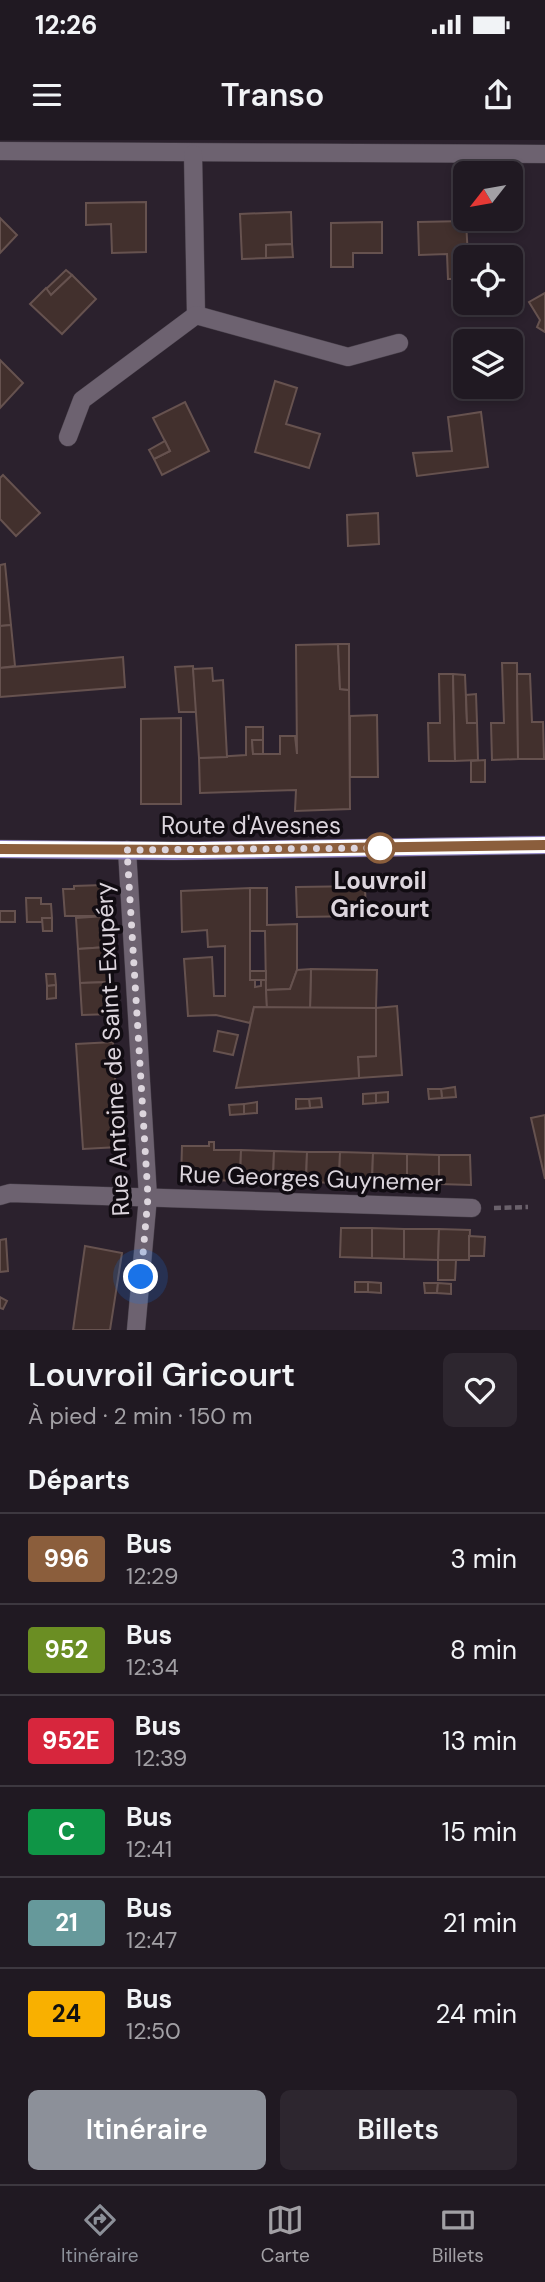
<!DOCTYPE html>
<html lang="fr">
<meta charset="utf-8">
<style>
:root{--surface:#201922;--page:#2d262f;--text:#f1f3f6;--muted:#a2a0a5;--line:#3d3840;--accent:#8c9099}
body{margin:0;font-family:"DM Sans",sans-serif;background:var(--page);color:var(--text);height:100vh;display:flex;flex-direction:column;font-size:26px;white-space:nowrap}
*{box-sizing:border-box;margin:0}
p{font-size:23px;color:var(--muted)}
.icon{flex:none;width:38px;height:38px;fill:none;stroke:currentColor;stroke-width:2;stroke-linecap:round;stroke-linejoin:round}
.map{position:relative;height:1190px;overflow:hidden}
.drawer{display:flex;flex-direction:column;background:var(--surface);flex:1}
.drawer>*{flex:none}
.badge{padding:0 14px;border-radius:5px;font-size:24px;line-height:46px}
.needle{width:46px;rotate:239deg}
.controls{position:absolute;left:453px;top:21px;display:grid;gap:14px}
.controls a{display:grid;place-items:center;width:70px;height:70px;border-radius:10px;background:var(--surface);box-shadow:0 4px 10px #0003,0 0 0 2px var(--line);font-size:35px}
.you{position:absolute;width:35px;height:35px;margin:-18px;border:5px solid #fff;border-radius:50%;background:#1a73e8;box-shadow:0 0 0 10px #1a73e833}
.map>.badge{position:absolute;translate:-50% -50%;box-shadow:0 0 0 4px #fff}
h2{padding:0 28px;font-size:26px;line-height:63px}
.round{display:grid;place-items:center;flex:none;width:74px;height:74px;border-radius:10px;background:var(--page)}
.head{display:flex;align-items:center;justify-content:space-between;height:119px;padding:0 28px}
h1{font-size:33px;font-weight:600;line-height:52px}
.primary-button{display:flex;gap:14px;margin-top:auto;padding:14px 28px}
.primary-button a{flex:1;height:80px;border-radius:10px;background:var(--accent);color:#fff;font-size:28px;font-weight:600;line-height:80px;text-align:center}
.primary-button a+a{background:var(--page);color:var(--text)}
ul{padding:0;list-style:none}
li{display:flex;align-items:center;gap:21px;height:91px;padding:0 28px;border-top:2px solid var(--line)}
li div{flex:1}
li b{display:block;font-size:26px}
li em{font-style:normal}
li .badge{min-width:77px;font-weight:700;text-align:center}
.status{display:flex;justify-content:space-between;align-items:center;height:49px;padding:0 35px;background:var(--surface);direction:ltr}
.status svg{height:19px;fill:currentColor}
header{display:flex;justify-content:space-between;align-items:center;height:91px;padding:0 28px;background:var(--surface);font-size:32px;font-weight:600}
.tabs{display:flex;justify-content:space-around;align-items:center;height:98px;border-top:2px solid var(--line);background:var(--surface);font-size:19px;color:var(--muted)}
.tabs a{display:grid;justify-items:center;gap:4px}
.tabs .active{color:var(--accent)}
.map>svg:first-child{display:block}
.building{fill:#42302d;stroke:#66524f;stroke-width:2}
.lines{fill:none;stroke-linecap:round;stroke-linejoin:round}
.minor-casing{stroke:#473f49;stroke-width:19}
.primary-casing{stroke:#473f49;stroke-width:19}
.path{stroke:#6a616b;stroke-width:4.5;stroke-dasharray:7 3.5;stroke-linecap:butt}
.minor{stroke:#6d6270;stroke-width:18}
.primary{stroke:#8c7fbf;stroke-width:18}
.line-casing{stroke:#fff;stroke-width:16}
.line{stroke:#8b5e3c;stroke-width:10}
.walk{stroke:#dcd5dd;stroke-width:7;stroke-dasharray:0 12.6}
.stop-dot{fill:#fff;stroke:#8b5e3c;stroke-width:3.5}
.labels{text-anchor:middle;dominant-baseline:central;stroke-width:7;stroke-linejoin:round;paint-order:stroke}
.street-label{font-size:24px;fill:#dcd5dd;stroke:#110c12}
.stop-label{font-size:24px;font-weight:bold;fill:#dcd5dd;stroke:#110c12}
</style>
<div class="status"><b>12:26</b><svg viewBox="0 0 49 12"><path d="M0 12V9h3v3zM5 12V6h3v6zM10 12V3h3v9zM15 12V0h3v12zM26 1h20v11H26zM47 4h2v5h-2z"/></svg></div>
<header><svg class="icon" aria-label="menu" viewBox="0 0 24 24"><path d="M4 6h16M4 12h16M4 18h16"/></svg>Transo<svg class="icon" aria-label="share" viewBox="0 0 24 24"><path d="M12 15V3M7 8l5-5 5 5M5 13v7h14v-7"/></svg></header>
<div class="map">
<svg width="545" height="1190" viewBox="0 0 545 1190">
<rect width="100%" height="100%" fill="#2b212d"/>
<g class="building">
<polygon points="146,62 146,112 112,113 111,84 86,85 86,63"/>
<polygon points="291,72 292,104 266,105 266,118 242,119 240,74"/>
<polygon points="0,78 17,95 0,113"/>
<polygon points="466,81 468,117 466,117 466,139 448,139 447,114 419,115 418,82"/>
<polygon points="382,82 382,113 353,113 353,127 331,127 331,83"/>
<polygon points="292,104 293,117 266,118 266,105"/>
<polygon points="66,130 72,135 51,155 46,149"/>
<polygon points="72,135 96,159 62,194 30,164 46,148 51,155"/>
<polygon points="545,153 545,192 537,187 540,180 529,162"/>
<polygon points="0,220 23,243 0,268"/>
<polygon points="275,241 297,248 286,284 320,294 309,328 255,312"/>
<polygon points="185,262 209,311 162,335 154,319 170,311 153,278"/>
<polygon points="481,272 488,327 417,336 413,313 452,311 448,277"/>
<polygon points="165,301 170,311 154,319 149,310"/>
<polygon points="3,335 40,373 16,396 0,379 0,338"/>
<polygon points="378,373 379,404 348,406 347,375"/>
<polygon points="5,424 11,485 0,486 0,425"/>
<polygon points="11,485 15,526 0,528 0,486"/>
<polygon points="338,504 340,549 349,550 350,669 295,671 296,650 200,653 199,618 246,615 246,587 263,587 263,600 252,600 253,614 280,614 280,596 295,596 297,614 296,505"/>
<polygon points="338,504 349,504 349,550 340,549"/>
<polygon points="123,517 125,547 0,557 0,528"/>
<polygon points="502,523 517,523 518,619 492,620 491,583 504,583"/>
<polygon points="193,526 197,572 179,572 175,527"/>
<polygon points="212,528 213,541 223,540 227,617 199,618 193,529"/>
<polygon points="439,534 453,534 455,621 429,621 428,583 440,583"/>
<polygon points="453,534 465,535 467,583 477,583 478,620 455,621"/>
<polygon points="517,534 530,534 532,582 543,582 544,619 518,619"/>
<polygon points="476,554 477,583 467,583 466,555"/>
<polygon points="377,575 378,637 350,637 350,576"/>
<polygon points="181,578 181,664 141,664 141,579"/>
<polygon points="252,600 263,600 263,614 253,614"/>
<polygon points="485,620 485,642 471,642 471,621"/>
<polygon points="103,745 106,776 65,776 63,749 74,749 74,746"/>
<polygon points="365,746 366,776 297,777 296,747"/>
<polygon points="250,748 250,840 255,840 255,847 261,846 261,840 266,840 267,869 254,867 250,883 216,875 188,876 184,819 212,817 214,856 225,856 225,806 208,807 207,790 182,792 181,751"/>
<polygon points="250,748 267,748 267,785 297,784 297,830 290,849 266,850 265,791 250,791"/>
<polygon points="26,758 41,758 41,764 51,764 52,778 42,778 42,782 27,782"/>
<rect x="0" y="771" width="15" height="11"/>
<polygon points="106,776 107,807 78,809 76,778"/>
<polygon points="42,778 52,778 52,791 43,791"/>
<polygon points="107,807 110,842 80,843 78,809"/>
<polygon points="311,829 377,830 376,868 310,869"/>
<polygon points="311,829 310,869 267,869 266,850 290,849 297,830"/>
<rect x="250" y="831" width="16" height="9"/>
<polygon points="46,834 55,834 56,845 47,846"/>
<polygon points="110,842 112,874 82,875 80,843"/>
<polygon points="56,845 56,858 47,859 47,846"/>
<polygon points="397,866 402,935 359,938 358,917 376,916 376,868"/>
<polygon points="254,867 376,868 376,916 358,917 359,938 236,948"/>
<polygon points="218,891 238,895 233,915 214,911"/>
<polygon points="113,902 119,1007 83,1009 76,904"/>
<polygon points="455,947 456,957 442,958 441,949"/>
<polygon points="428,949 441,949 442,958 429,959"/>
<polygon points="388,952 388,962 376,963 376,953"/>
<polygon points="376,953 376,963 363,964 363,954"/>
<polygon points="321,958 322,967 310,968 309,959"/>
<polygon points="296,959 309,959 310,968 296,969"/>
<polygon points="257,962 257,973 244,974 244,964"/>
<polygon points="244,964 244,974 230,975 229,965"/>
<polygon points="545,975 545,1039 531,978"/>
<polygon points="209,1002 214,1002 214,1010 241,1010 240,1041 181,1039 182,1006 209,1006"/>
<polygon points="241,1010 274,1011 273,1041 240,1041"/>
<polygon points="274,1011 307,1012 306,1042 273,1041"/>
<polygon points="307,1012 340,1012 339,1043 306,1042"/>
<polygon points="340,1012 373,1013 372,1043 339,1043"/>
<polygon points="373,1013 407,1014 407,1044 372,1043"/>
<polygon points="407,1014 439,1015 439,1044 407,1044"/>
<polygon points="439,1015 470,1015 471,1045 439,1044"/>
<polygon points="341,1088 372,1088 372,1118 340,1117"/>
<polygon points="372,1088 404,1089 404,1119 372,1118"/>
<polygon points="404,1089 439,1089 438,1120 404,1119"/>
<polygon points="439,1089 470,1090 469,1120 438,1120"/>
<polygon points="469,1096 485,1097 484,1116 469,1116"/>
<polygon points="6,1099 8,1131 0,1132 0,1100"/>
<polygon points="85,1106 122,1113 110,1190 73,1190"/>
<polygon points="438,1120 456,1120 455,1140 438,1140"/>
<rect x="355" y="1142" width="13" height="10"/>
<polygon points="368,1142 381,1143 381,1153 368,1152"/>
<polygon points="424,1143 438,1143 437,1153 425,1153"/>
<polygon points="438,1143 451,1144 451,1154 437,1153"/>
<polygon points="0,1157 7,1161 3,1169 0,1168"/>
</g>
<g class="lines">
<g class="minor-casing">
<g id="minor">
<polyline points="0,11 545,14"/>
<polyline points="193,14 196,175"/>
<polyline points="68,297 82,260 196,175 348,217 399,203"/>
<polyline points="127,710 148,1057 136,1190"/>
<polyline points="0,1056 10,1053 472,1068"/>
</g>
</g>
<g class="primary-casing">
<polyline id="primary" points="0,709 174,711 545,705"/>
</g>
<polyline class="path" points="494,1068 528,1067"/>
<use href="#minor" class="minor"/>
<use href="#primary" class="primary"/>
</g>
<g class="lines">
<g class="line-casing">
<polyline id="line" points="0,709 199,710 545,705"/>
</g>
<use href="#line" class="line"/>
<polyline class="walk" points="141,1137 148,1057 127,710 380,708"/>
</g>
<circle class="stop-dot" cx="380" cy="708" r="14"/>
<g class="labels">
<g class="street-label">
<text x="251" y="685">Route d'Avesnes</text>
<text transform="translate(112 909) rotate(-93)">Rue Antoine de Saint-Exupéry</text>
<text transform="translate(311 1038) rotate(2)">Rue Georges Guynemer</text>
</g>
<g class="stop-label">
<text x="380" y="740">Louvroil<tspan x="380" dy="28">Gricourt</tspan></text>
</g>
</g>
</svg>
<div class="controls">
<a><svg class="needle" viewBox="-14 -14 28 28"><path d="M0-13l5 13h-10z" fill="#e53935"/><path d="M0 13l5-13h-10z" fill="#a2a0a5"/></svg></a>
<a><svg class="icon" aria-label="locate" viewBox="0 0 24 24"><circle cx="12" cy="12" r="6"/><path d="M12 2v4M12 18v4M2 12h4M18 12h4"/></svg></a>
<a><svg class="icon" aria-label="layers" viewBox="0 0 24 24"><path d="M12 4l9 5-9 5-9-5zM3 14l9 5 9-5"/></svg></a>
</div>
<div class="you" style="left:141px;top:1137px"></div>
</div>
<section class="drawer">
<div class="head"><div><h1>Louvroil Gricourt</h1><p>À pied · 2 min · 150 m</p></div><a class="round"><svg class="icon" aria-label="heart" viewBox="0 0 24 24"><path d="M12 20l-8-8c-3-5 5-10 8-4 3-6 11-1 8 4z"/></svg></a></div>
<h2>Départs</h2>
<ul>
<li><span class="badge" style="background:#8b5e3c;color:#fff">996</span><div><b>Bus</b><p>12:29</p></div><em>3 min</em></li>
<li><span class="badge" style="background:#6b8e23;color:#fff">952</span><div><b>Bus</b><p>12:34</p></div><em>8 min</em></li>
<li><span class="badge" style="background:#d7263d;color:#fff">952E</span><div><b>Bus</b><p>12:39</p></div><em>13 min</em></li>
<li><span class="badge" style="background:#0f9546;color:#fff">C</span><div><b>Bus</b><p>12:41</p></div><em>15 min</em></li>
<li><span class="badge" style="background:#66999b;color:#fff">21</span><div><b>Bus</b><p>12:47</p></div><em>21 min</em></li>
<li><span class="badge" style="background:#f9b000;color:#111">24</span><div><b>Bus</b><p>12:50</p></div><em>24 min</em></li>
</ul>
<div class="primary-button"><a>Itinéraire</a><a>Billets</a></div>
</section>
<nav class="tabs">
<a class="active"><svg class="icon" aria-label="directions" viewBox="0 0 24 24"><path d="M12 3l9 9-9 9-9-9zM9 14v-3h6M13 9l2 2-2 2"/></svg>Itinéraire</a>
<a><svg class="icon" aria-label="map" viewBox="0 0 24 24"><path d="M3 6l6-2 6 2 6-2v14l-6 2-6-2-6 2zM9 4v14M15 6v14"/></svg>Carte</a>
<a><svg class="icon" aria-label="tickets" viewBox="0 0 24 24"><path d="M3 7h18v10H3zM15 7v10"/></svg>Billets</a>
</nav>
